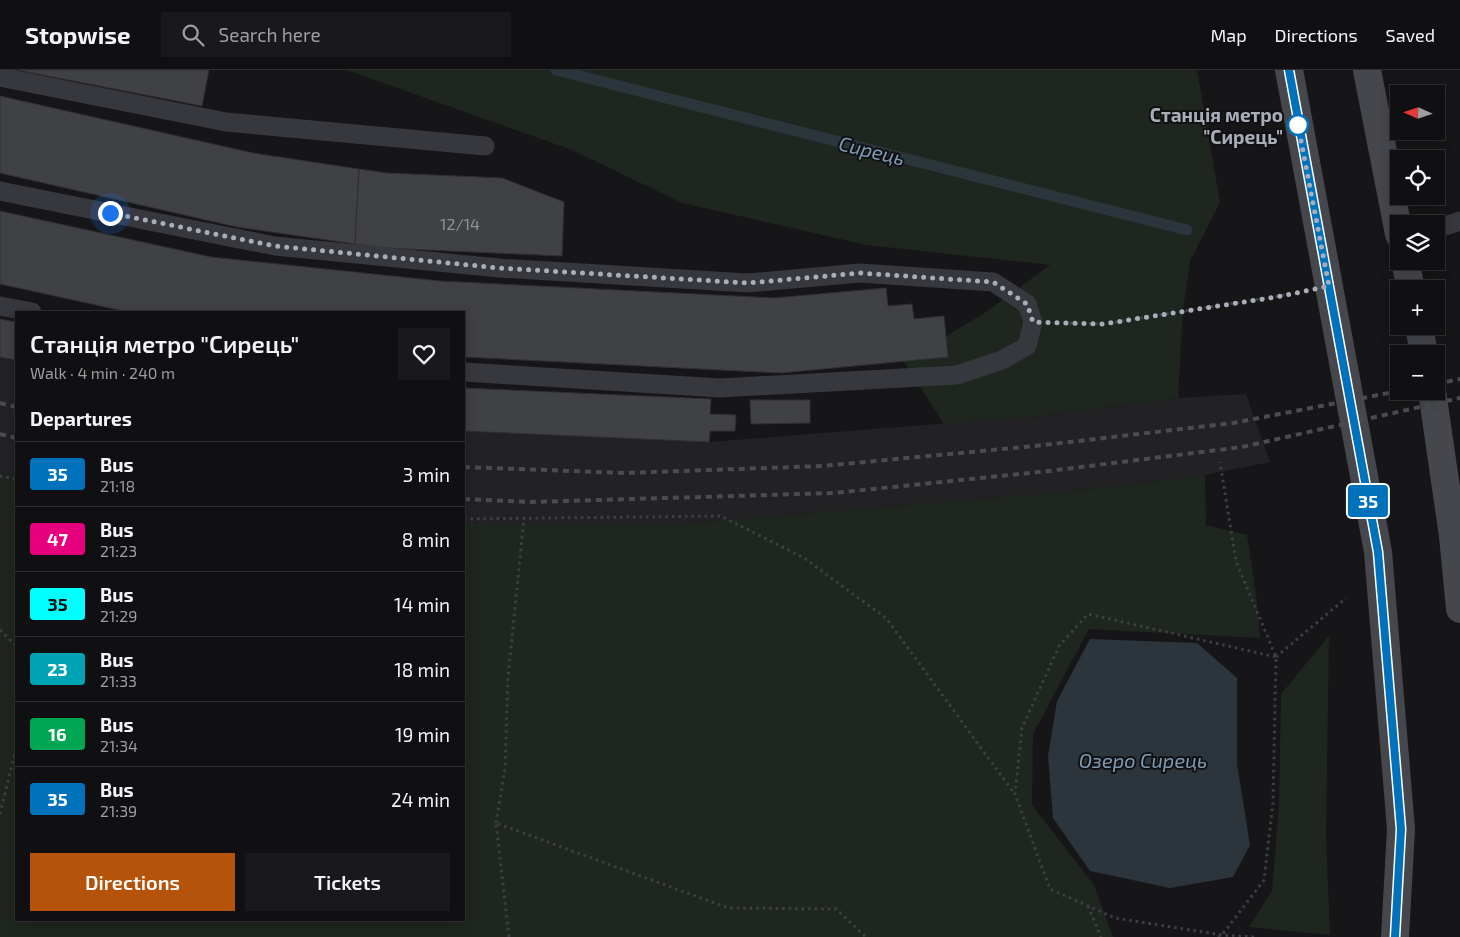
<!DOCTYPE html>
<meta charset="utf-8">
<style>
:root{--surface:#101012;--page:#19191b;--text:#f1f3f6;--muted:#9c9d9f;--line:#303032;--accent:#b45309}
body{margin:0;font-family:"Exo 2",sans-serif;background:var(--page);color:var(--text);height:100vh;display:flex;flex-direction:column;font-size:19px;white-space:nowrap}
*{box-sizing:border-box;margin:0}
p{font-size:16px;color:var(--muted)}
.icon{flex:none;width:28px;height:28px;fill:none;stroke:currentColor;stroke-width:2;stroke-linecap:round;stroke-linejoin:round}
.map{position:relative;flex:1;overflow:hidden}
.sheet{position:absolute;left:15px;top:241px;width:450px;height:610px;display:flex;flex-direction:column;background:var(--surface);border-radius:0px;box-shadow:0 2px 12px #0003,0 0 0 1px var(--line)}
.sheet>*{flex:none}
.badge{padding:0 10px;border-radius:4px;font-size:18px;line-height:32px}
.needle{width:32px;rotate:273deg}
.controls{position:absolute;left:1390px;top:15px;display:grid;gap:10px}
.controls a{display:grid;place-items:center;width:55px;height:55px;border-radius:0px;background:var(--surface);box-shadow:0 2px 12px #0003,0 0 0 1px var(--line);font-size:25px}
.you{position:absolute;width:25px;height:25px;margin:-12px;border:4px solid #fff;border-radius:50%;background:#1a73e8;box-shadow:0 0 0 8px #1a73e833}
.map>.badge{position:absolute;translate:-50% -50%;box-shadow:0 0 0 2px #fff}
h2{padding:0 15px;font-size:19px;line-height:45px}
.round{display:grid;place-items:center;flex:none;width:52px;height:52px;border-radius:0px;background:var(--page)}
.summary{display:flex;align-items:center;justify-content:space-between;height:85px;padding:0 15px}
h1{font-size:24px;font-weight:600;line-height:38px}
.action{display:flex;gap:10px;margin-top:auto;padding:10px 15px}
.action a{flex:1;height:58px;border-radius:0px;background:var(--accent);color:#fff;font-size:20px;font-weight:600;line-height:58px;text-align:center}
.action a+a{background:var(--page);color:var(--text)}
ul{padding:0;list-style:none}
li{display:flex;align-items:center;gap:15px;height:65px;padding:0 15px;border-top:1px solid var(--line)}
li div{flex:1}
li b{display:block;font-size:19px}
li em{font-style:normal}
li .badge{min-width:55px;font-weight:700;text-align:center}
header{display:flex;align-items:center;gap:30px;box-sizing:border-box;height:70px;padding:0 25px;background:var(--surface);border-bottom:1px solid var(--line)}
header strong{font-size:24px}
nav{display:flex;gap:28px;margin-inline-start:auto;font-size:18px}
.search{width:350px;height:45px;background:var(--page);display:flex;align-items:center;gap:12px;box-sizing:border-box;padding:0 18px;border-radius:0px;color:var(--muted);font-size:19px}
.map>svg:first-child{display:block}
.built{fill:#222225}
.green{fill:#1e261f}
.water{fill:#2c353c}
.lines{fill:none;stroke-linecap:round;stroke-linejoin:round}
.stream{stroke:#2c353c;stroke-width:11}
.building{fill:#404145;stroke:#303034}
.path{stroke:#3d3f44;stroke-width:3;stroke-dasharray:2.5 4;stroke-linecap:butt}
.lane{stroke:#37383d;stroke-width:19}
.secondary{stroke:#45474d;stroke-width:28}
.rail{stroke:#4a4c52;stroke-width:4;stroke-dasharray:6 5;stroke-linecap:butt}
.line-casing{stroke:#fff;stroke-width:11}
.line{stroke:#0072bc;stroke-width:8}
.walk{stroke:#a8adb8;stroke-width:5;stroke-dasharray:0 9}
.stop-dot{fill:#fff;stroke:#0072bc;stroke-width:2.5}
.labels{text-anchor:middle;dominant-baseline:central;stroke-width:4;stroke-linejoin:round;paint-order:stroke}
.number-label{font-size:16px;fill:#8e929b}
.stop-label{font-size:19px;font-weight:bold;fill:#a8adb8;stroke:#111113;text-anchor:end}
.water-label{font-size:20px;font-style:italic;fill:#7f9bb3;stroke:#111113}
</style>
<header>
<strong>Stopwise</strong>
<div class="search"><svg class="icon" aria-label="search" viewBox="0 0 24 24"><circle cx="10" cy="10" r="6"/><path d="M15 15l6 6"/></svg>Search here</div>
<nav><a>Map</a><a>Directions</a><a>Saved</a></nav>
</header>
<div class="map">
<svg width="1460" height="867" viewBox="0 0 1460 867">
<rect width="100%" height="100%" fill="#161618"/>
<g class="built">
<polygon points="0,287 16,290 16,406 0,403"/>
<polygon points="1246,324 1270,392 1205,405 1062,422 677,454 464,453 464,361 709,372 1041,346 1178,328"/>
</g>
<g class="green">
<polygon points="347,0 1197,0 1220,132 1190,191 1183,240 1178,328 1041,346 944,354 904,292 986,242 1050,195 867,175 682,133 572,80"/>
<polygon points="0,403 16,406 16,850 464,850 464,453 677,454 1062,422 1205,405 1206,455 1247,465 1256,523 1260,568 1089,559 1033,664 1032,735 1094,815 1113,867 0,867"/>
<polygon points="1329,566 1326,766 1330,865 1249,857 1272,821 1279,735 1281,624"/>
</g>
<polygon class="water" points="1090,569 1197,573 1237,608 1237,694 1250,775 1233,807 1170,818 1090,801 1053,748 1048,686 1057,631"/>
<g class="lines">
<polyline class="stream" points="556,0 1187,160"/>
</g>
<g class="building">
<polygon points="17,0 209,0 202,36"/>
<polygon points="0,26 253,83 359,99 355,174 237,157 0,103"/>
<polygon points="359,99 387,103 502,108 564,132 562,186 384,178 355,174"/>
<polygon points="0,141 211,187 440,211 774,228 886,218 888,236 912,234 914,249 944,246 948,287 781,303 464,287 464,242 128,242 0,214"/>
<polygon points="0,249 16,252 16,290 0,287"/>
<polygon points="464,318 711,329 710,344 736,345 735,361 710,361 709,372 464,361"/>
<polygon points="750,330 810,330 810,353 751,354"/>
</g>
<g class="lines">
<g class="path">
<polyline points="1063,253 1103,254 1297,223"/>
<polyline points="0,406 16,409"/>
<polyline points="464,449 721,446 804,488 886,548 1014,723"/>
<polyline points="0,560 16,576"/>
<polyline points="1276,587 1346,528"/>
<polyline points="0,744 16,678"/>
<polyline points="496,753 505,698 508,607 524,448"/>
<polyline points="1088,836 1101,867"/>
<polyline points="509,867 496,753 728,838 836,839 866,867"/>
<polyline points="1218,867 1222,865 1264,810 1273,733 1276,587 1236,491 1220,392"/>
<polyline points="1254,867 1222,865 1115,848 1050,819 1015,724 1022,658 1059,576 1088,544 1276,587"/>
</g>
<g class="lane">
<polyline points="0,7 226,52 485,76"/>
<polyline points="0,121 275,176 499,198 748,213 860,203 993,212 1027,234 1033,252 1027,276 1002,290 957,305 720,318 464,302"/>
<polyline points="1436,159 1460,151"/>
<polyline points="0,236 32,242"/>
</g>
<g class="secondary">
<polyline points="1289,0 1378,482 1401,759 1395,867"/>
<polyline points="1367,0 1399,164"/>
<polyline points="1405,191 1411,219"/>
<polyline points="1419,256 1424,284"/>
<polyline points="1432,321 1453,466 1460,539"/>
</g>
<g class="rail">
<polyline points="1436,314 1460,309"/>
<polyline points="0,333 16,337"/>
<polyline points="0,364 16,368"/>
<polyline points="464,397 625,403 822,396 1035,376 1233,353 1399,321"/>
<polyline points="464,429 531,432 834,423 1049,401 1242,377 1460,328"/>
</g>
</g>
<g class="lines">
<g class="line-casing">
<polyline id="line" points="1289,0 1378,482 1401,759 1395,867"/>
</g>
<use href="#line" class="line"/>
<polyline class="walk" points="110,143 275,176 499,198 748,213 860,203 993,212 1027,234 1033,252 1103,254 1282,226 1329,216 1298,55"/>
</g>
<circle class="stop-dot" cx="1298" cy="55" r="10"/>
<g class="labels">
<g class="number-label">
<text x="460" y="153">12/14</text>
</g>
<g class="stop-label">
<text x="1283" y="44">Станція метро<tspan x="1283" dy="22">"Сирець"</tspan></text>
</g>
<g class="water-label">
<text transform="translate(872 80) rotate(14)">Сирець</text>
<text x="1143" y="690">Озеро Сирець</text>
</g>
</g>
</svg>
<div class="controls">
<a><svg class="needle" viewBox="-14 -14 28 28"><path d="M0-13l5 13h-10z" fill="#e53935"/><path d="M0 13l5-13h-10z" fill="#9c9d9f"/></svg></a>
<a><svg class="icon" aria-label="locate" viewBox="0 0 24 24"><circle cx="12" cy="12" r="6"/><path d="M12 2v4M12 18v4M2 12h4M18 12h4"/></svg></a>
<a><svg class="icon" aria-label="layers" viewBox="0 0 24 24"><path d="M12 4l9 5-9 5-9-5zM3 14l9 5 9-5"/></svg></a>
<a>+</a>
<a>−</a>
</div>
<div class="you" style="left:110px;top:143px"></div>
<b class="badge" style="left:1368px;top:431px;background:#0072bc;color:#fff">35</b>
<section class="sheet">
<div class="summary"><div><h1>Станція метро &quot;Сирець&quot;</h1><p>Walk · 4 min · 240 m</p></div><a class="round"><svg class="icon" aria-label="heart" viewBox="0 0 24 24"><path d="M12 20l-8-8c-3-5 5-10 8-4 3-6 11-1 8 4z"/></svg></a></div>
<h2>Departures</h2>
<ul>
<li><span class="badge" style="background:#0072bc;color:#fff">35</span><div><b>Bus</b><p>21:18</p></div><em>3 min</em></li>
<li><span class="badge" style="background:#e6007e;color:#fff">47</span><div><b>Bus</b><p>21:23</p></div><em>8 min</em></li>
<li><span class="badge" style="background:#0ff;color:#111">35</span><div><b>Bus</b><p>21:29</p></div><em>14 min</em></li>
<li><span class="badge" style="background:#00a3b4;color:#fff">23</span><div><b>Bus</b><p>21:33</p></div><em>18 min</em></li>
<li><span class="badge" style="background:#00a651;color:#fff">16</span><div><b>Bus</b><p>21:34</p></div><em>19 min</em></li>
<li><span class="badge" style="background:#0072bc;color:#fff">35</span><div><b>Bus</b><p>21:39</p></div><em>24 min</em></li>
</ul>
<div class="action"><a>Directions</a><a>Tickets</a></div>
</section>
</div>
